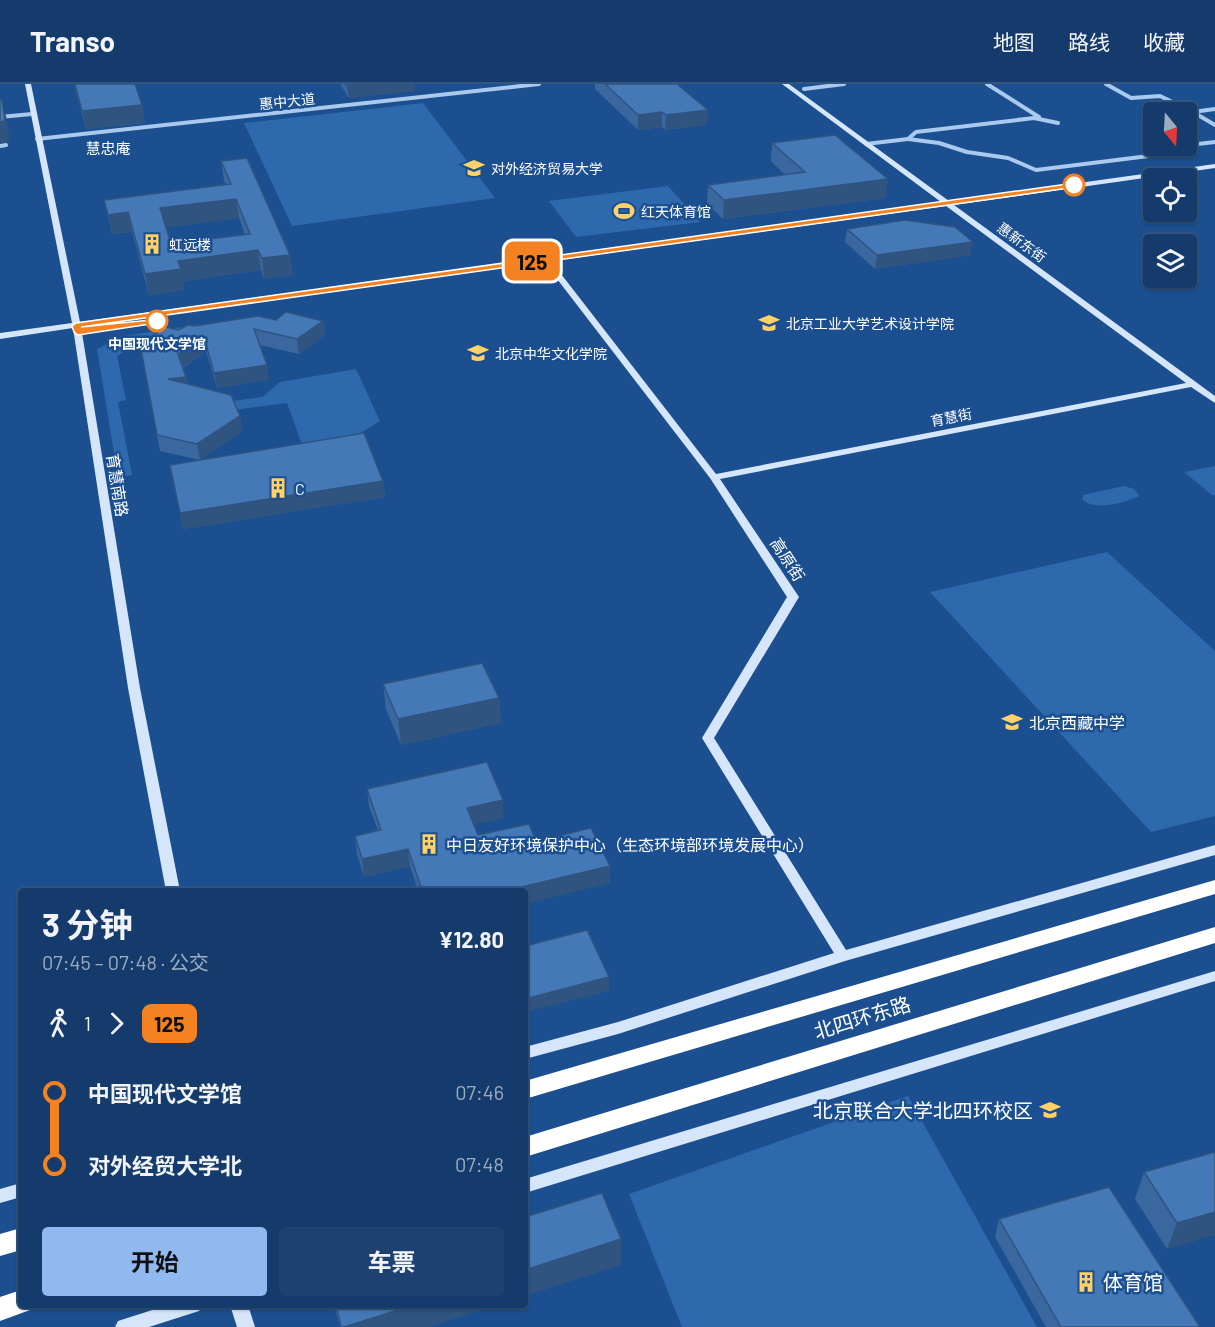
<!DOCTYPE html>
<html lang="zh">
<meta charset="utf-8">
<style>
:root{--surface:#143b6b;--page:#1d4271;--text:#f1f3f6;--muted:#9dadc1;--line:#33557e;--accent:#90b9f0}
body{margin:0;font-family:Barlow,"Noto Sans SC",sans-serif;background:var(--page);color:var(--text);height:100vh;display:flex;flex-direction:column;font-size:22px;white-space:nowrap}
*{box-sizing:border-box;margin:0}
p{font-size:20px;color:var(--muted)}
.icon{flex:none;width:33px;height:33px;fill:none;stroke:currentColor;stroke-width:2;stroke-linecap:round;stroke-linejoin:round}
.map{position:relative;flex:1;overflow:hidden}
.side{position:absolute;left:18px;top:804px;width:510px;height:420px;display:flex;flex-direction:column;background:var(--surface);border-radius:6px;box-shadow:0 2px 4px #0004,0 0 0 2px var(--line)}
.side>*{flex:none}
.badge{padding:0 12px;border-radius:9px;font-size:21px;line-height:39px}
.needle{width:39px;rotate:162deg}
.tools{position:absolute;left:1143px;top:18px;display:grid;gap:12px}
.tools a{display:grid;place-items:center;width:54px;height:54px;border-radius:6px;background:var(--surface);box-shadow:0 2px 4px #0004,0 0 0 2px var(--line);font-size:30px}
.map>.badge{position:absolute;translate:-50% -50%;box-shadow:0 0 0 3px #fff}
.legs{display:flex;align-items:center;gap:9px;height:66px;padding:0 24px;font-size:20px}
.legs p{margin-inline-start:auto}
.overview{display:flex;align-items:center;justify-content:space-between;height:102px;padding:0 24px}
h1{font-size:33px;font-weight:700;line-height:45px}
.primary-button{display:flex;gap:12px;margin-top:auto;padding:12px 24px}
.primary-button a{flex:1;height:69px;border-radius:6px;background:var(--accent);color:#111;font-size:24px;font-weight:700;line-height:69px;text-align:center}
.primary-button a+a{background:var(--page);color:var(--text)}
ul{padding:0 24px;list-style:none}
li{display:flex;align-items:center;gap:21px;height:72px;font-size:22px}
li i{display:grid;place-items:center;width:9px;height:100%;margin:0 8px;background:currentColor}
li i::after{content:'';width:15px;height:15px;margin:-8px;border:4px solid;border-radius:50%;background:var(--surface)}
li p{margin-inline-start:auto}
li:first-child i{background:linear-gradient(#0000 50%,currentColor 0)}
li:last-child i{background:linear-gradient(currentColor 50%,#0000 0)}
header{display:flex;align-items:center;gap:36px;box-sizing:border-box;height:84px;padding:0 30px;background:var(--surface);border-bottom:2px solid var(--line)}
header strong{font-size:28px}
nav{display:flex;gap:33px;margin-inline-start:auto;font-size:21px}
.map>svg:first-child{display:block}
.green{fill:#2e69ad}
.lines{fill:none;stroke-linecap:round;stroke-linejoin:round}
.street{stroke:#a9c9ee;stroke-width:4}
.secondary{fill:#d6e6fa;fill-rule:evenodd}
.highway{fill:#fff;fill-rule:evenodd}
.wall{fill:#3a679d;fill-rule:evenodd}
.shaded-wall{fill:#305480}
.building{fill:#4478b7;stroke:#305480;stroke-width:1.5;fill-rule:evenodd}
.line-1{fill:#f58220;stroke:#fff;stroke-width:1.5}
.stop-1-dot{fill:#fff;stroke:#f58220;stroke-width:3}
.labels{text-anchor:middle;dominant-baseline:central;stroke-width:5;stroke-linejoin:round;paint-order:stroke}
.far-street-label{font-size:14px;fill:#fff;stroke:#1b4f8f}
.far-poi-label{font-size:14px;fill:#fff;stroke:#1b4f8f;text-anchor:start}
.far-stop-label{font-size:14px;font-weight:bold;fill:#fff;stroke:#1b4f8f}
.far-neighbourhood-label{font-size:15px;fill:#fff;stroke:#1b4f8f}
.street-label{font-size:16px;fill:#fff;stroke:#1b4f8f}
.poi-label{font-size:16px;fill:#fff;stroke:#1b4f8f;text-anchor:start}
.near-street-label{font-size:20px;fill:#fff;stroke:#1b4f8f}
.near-poi-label{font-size:20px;fill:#fff;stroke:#1b4f8f;text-anchor:end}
</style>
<header>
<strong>Transo</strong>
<nav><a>地图</a><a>路线</a><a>收藏</a></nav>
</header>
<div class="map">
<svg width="1215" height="1243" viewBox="0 0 1215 1243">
<rect width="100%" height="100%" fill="#1b4f8f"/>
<g class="green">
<polygon points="423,19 495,114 292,142 244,39"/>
<polygon points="668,102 700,138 576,153 549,117"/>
<polygon points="201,240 202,245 149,253 117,272 126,316 118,318 132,391 118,393 97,265 124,252"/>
<polygon points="356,285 380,337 356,352 303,363 287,319 234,326 232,317 262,313 280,298"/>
<polygon points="1215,382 1215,411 1212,411 1184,388"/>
<path d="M1124,402l10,3 5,7c-14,7 -44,15 -56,4v-5z"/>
<polygon points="1107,468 1215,567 1215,732 1151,748 930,508"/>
<polygon points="908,1012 1037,1243 682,1243 629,1110"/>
</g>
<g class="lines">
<g class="street">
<polyline points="987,0 1039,33"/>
<polyline points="1106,0 1131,14 1160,12 1193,28"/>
<polyline points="804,5 844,0"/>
<polyline points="1215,25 1193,28 1215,41"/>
<polyline points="0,33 32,30"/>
<polyline points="37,55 539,0"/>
<polyline points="908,55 939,59 967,68 1008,74 1036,86 1181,68 1187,66 1189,61 1215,58"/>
<polyline points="866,60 908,55 916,48 1034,34 1058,39"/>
<polyline points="0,62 6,61"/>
</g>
<g class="secondary">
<path d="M25,0h6l49,238 861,-120 -159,-118h7l160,117 266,-37v4l-261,37 261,191v7l-24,-16 -471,92 79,118 -85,141 132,212 369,-105v10l-370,106 -227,73 -93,25v-12l93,-25 216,-69 -132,-215 85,-141 -77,-119 -166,-216 -463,65 59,361 40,203h-14l-38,-203 -55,-360 -73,11v-6l72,-10zM946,122l240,177 -470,91 -165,-213z"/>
<polygon points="1215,887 1215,897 525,1109 525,1095"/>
<polygon points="21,1099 21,1113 0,1119 0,1105"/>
<polygon points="168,1221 202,1221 199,1227 149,1243 115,1243 118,1237"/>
<polygon points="230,1221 248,1221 255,1243 237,1243"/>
</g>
<g class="highway">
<polygon points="1215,796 1215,810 525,1015 525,997"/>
<polygon points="1215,843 1215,859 525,1073 525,1053"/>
<polygon points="21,1144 21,1166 0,1172 0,1150"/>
<polygon points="21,1206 21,1221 33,1221 30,1226 0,1237 0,1213"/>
</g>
</g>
<g class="wall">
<polygon points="74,0 135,0 142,21 145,39 86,45"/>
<polygon points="340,0 414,0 415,7 349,14"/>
<polygon points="595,0 677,0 707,41 665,46 662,43 638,46 595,5"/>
<polygon points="772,59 885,114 723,135 707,120 708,101 785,91 771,77"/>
<path d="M221,77l69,94 3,20 -29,4 -3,-9 -78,11 1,9 -35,5 -17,-63 -20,2 -8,-34 122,-15 -2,-5zM239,134l6,17 -74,9 -5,-17z"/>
<polygon points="847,145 971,171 875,185 845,158"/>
<polygon points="276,236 323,237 325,251 299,270 260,261 269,296 217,304 206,267 183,284 187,300 240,332 242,347 201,375 383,397 385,413 183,445 170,381 200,376 160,367 140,260 194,242"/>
<polygon points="383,600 499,614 501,639 401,661 386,625"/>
<polygon points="367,705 503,734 474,740 478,751 536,757 610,799 417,804 410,782 364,793 357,770 355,752 378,746 369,722"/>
<polygon points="1215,1068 1167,1165 1135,1115 1144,1088"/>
<polygon points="999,1135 1200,1243 1046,1243 995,1153"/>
<polygon points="334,1221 497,1221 428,1243 340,1243"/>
</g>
<g class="shaded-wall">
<polygon points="368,0 414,0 415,7 349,14 347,2"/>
<polygon points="2,16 7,36 10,58 0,59 0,38"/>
<polygon points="142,21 145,39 86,45 82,27"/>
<polygon points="708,26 707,41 665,46 666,31"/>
<polygon points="662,28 662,43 638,46 638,31"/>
<polygon points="888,95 885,114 723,135 724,116"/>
<polygon points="236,115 239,134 164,144 160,124"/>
<polygon points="128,128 132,148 112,150 108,131"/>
<polygon points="973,158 971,171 875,185 877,171"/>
<polygon points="258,166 261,186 183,197 184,206 149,211 145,190 178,177"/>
<polygon points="290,171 293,191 264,195 262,174"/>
<polygon points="323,237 325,251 299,270 297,255"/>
<polygon points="204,253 206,267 180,285 178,270"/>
<polygon points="267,281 269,296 217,304 214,289"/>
<polygon points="186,293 189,308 168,295"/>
<polygon points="240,332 242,347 200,376 197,360"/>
<polygon points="383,397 385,413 183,445 180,429"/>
<polygon points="499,614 501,639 401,661 398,635"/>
<polygon points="503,716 503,734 468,742 467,724"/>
<polygon points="408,765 410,782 364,793 362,775"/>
<polygon points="610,782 610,799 525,820 525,807 517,807 517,804"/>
<rect x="525" y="827" width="2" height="18"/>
<polygon points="609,893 609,907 525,928 525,915"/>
<polygon points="1215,1128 1215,1151 1167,1165 1177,1139"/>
<polygon points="621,1155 621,1181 525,1212 525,1186"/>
<polygon points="414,1221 497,1221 428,1243 344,1243"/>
</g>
<g class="building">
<polygon points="75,0 135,0 142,21 82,27"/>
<polygon points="346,0 368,0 347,2"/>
<polygon points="605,0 677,0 708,26 666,31 662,28 638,31"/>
<polygon points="0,16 2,16 5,37 0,38"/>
<polygon points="835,51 888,95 724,116 708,101 805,88 772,59"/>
<path d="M247,74l43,97 -28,3 -4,-8 -80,11 3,8 -36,5 -17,-62 -20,3 -4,-15 127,-16 -10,-23zM236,115l14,35 -79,10 -11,-36z"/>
<polygon points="905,136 955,143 973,158 877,171 847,145"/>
<polygon points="286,228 323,237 297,255 254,245 267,281 214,289 204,253 178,270 186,293 168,295 231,311 240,332 197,360 157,351 140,260 166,243 178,246 188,241 194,242 258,232 276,236"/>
<polygon points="364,349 383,397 180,429 170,381"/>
<polygon points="482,579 499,614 398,635 383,600"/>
<polygon points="487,678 503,716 467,724 478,751 529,740 536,757 591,744 610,782 517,804 518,807 406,807 421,803 408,765 362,775 355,752 381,746 367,705"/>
<polygon points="587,846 609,893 525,915 525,862"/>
<polygon points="1215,1068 1215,1128 1177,1139 1144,1088"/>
<polygon points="1109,1103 1200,1243 1061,1243 999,1135"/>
<polygon points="602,1109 621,1155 525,1186 525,1133"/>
<polygon points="336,1221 414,1221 344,1243 341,1243"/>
</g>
<polygon class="line-1" points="1074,99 1076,103 81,243 160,235 160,239 157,239 78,251 74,248 72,242 76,239"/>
<defs>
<g id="university-bare" transform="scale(1.62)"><path d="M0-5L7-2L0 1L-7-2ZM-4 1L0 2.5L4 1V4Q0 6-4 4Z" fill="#ffd166" stroke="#1b4f8f" stroke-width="2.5" paint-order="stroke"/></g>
<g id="stadium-bare" transform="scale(1.62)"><path d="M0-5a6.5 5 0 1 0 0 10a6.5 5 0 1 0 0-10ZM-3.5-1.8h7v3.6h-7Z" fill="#ffd166" stroke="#1b4f8f" stroke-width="2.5" paint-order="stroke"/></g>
<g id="building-bare" transform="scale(1.62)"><path d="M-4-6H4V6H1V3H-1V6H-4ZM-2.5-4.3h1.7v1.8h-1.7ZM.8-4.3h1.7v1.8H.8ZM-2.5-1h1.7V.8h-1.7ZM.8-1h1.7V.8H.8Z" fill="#ffd166" stroke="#1b4f8f" stroke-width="2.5" paint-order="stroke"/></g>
<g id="school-bare" transform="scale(1.62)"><path d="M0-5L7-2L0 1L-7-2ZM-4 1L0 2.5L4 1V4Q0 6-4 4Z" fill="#ffd166" stroke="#1b4f8f" stroke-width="2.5" paint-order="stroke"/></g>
</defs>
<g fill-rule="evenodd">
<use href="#university-bare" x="474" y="84"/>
<use href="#stadium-bare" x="624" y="127"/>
<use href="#building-bare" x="152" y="160"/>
<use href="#university-bare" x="769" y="239"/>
<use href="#university-bare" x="478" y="269"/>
<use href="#building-bare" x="278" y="404"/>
<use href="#school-bare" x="1012" y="638"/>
<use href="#building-bare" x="429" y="760"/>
<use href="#university-bare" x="1050" y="1026"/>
<use href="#building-bare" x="1086" y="1198"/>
</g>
<g class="stop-1-dot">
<circle cx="1074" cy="101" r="10"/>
<circle cx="157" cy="237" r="10"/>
</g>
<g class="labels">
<g class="far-street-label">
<text transform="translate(287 17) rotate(-6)">惠中大道</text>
<text transform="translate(1022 158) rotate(36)">惠新东街</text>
<text transform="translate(951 333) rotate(-11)">育慧街</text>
</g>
<g class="far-poi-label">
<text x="491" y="84">对外经济贸易大学</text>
<text x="641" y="127">红天体育馆</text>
<text x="169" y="160">虹远楼</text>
<text x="786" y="239">北京工业大学艺术设计学院</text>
<text x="495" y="269">北京中华文化学院</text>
</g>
<g class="far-stop-label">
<text x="157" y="259">中国现代文学馆</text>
</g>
<g class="far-neighbourhood-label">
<text x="108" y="64">慧忠庵</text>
</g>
<g class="street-label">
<text transform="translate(118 401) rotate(81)">育慧南路</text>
<text transform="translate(788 475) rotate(57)">高原街</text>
</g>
<g class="poi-label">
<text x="295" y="404">C</text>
<text x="1029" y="638">北京西藏中学</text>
<text x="446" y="760">中日友好环境保护中心（生态环境部环境发展中心）</text>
</g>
<g class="near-street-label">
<text transform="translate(862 933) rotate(-17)">北四环东路</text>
</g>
<g class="near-poi-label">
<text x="1033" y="1026">北京联合大学北四环校区</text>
<text x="1103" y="1198" text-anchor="start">体育馆</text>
</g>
</g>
</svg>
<div class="tools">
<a><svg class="needle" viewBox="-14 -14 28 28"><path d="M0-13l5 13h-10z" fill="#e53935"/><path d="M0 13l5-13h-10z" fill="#9dadc1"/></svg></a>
<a><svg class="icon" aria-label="locate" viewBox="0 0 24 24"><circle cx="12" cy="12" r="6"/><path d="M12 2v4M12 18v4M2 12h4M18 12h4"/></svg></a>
<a><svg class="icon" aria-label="layers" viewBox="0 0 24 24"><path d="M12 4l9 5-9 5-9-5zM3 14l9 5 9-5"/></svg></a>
</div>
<b class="badge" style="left:532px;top:177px;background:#f58220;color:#111">125</b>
<section class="side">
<div class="overview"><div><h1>3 分钟</h1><p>07:45 – 07:48 · 公交</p></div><b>¥12.80</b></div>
<div class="legs"><svg class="icon" aria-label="walk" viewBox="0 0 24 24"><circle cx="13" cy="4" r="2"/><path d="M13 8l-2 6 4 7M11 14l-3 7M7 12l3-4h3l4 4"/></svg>1<svg class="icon" aria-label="forward" viewBox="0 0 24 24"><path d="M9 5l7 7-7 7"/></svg><b class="badge" style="background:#f58220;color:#111">125</b></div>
<ul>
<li><i style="color:#f58220"></i><b>中国现代文学馆</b><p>07:46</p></li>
<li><i style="color:#f58220"></i><b>对外经贸大学北</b><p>07:48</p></li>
</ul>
<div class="primary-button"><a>开始</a><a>车票</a></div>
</section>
</div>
